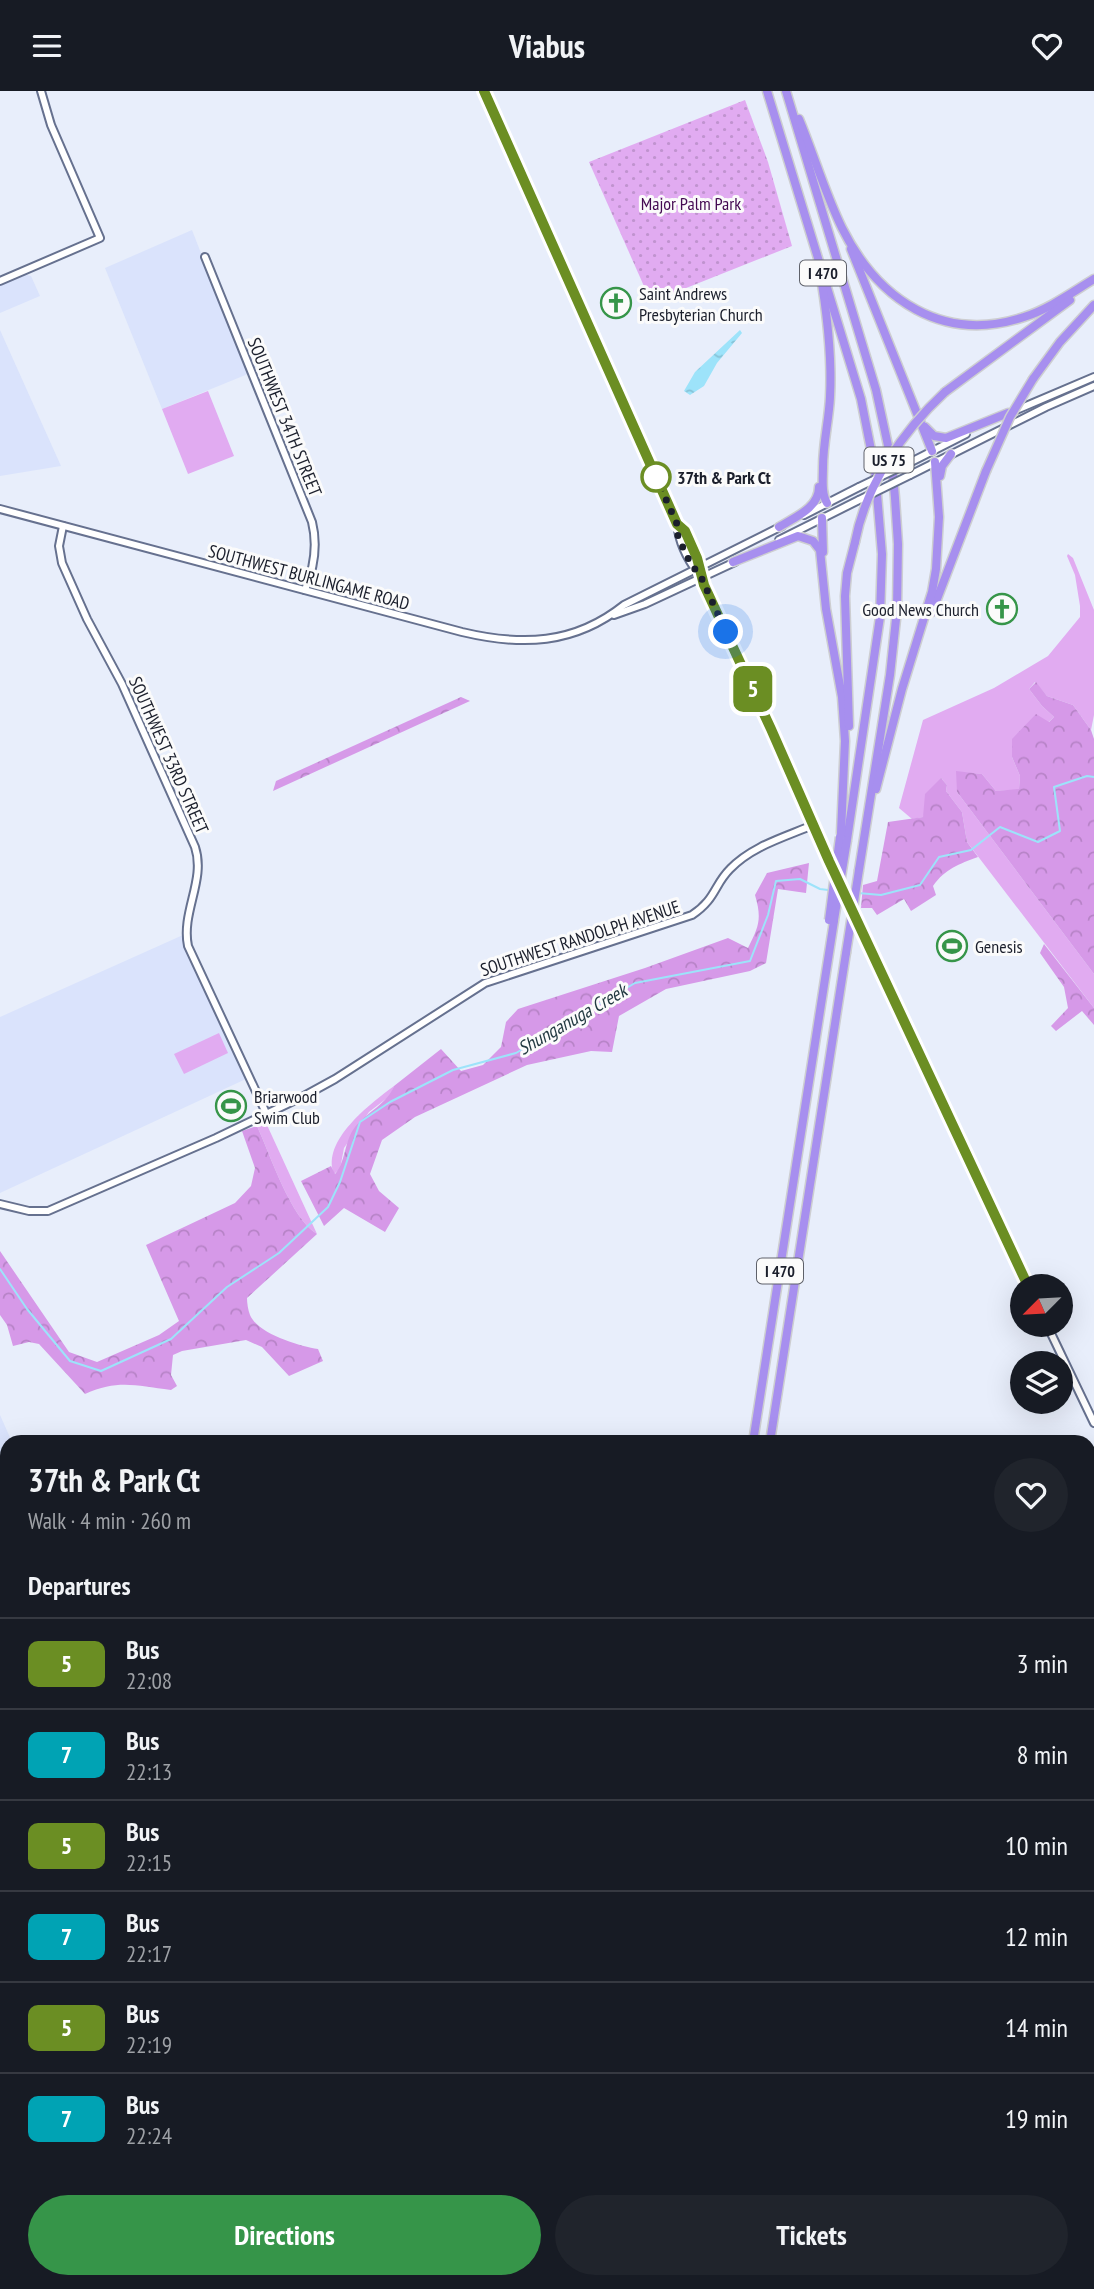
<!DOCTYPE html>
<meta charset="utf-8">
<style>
:root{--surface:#171b24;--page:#20242c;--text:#f1f3f6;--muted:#9ea1a6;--line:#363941;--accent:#369549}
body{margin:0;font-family:"PT Sans Narrow",sans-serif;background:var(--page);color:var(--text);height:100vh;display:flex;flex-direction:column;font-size:26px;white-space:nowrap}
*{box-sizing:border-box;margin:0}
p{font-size:23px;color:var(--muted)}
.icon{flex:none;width:38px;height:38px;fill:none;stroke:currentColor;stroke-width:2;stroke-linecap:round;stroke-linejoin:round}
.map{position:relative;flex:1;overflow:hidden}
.side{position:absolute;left:0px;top:1344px;width:1096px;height:854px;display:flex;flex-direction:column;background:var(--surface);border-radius:21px 21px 0 0;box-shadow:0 7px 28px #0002}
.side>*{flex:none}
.badge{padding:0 14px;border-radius:10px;font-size:24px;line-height:46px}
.needle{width:46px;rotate:246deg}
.buttons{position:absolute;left:1010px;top:1183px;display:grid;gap:14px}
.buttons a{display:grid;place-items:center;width:63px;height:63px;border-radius:50%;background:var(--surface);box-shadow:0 7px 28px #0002;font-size:35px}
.you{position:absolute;width:35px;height:35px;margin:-18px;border:5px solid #fff;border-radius:50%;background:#1a73e8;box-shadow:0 0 0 10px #1a73e833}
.map>.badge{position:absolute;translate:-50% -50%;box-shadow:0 0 0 4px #fff}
h2{padding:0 28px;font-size:26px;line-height:63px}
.round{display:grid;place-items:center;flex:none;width:74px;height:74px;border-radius:37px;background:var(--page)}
.overview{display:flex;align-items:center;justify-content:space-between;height:119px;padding:0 28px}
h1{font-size:33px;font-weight:700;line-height:52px}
.action{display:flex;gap:14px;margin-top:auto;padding:14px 28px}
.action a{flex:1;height:80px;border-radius:42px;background:var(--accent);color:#fff;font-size:28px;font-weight:700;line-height:80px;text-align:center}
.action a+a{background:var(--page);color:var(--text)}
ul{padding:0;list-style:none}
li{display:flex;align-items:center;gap:21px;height:91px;padding:0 28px;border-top:2px solid var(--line)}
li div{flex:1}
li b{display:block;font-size:26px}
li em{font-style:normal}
li .badge{min-width:77px;font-weight:700;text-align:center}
header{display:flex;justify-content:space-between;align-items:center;height:91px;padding:0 28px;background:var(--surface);font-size:32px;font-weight:700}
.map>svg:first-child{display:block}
.built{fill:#dae3fc}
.grass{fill:#e1abf1}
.forest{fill:url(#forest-crowns)}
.park{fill:url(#park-dots)}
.water{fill:url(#water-ripples)}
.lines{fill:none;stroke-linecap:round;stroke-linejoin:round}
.stream{stroke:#9de3fa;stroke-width:2}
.secondary-casing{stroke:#66718f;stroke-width:10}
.highway-casing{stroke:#cdced1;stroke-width:11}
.secondary{stroke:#fff;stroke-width:6}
.highway{stroke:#a78fef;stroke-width:8}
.secondary-bridge-casing{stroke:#66718f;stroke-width:10;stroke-linecap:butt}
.highway-bridge-casing{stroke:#cdced1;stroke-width:11;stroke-linecap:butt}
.secondary-bridge{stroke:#fff;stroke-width:6}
.highway-bridge{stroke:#a78fef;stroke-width:8}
.line-casing{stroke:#fff;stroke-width:16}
.line{stroke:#6b8e23;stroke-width:10}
.walk{stroke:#1b1f2c;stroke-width:7;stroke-dasharray:0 12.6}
.stop-dot{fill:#fff;stroke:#6b8e23;stroke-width:3.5}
.labels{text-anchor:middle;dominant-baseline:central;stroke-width:6;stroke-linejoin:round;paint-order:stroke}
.shield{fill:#fbfbfb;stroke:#5e616a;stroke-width:2}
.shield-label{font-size:16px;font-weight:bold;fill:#1b1f2c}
.park-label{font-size:18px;fill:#440a52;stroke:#fbfbfb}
.poi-label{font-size:18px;fill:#1b1f2c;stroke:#fbfbfb;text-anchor:start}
.street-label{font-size:18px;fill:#1b1f2c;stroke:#fbfbfb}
.stop-label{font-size:18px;font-weight:bold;fill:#1b1f2c;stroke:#fbfbfb;text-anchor:start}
.water-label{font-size:19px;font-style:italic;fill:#233a42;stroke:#fbfbfb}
</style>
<header><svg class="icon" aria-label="menu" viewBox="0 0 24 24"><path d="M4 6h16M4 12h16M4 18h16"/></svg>Viabus<svg class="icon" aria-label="heart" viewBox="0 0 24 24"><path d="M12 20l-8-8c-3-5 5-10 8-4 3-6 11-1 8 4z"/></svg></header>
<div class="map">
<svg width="1094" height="2198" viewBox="0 0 1094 2198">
<defs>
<pattern id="forest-crowns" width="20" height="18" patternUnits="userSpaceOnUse" patternTransform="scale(1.75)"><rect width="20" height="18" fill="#d699e8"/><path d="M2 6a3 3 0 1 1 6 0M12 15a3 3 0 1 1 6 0" fill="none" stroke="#b783c7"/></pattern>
<pattern id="park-dots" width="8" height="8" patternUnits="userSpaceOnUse" patternTransform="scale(1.75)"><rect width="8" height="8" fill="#e1abf1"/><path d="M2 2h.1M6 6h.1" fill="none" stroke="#c093cf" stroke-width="1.8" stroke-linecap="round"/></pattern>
<pattern id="water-ripples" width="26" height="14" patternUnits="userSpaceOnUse" patternTransform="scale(1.75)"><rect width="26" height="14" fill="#9de3fa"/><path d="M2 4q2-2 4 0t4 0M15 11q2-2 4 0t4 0" fill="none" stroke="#87c2d6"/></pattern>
</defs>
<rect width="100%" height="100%" fill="#e8eefb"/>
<g class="built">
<polygon points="192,139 248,283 162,318 105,177"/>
<polygon points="23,183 31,185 40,205 0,222 0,194"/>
<polygon points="0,239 61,375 0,385"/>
<polygon points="183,844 184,853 246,988 0,1102 0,926"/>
<polygon points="0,1324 12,1351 7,1351 7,1431 0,1433"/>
</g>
<g class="grass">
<polygon points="208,300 234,365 188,383 162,318"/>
<polygon points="1068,463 1073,467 1094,519 1094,624 1091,639 1073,614 1047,605 1035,591 1029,598 1042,615 1054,626 1012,666 1020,685 1019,699 996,700 982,683 957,681 957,701 1094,883 1094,917 967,751 962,721 946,700 947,694 941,687 923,726 912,728 899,717 923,629 994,597 1048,565 1080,526 1080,515 1075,484 1067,465"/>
<polygon points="219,942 228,962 184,983 174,963"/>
<path d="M394,995l-3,9 -22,17 -25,36 -4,21 -6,5c-13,-33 36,-70 60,-88z"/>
<path d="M263,1032l4,2 50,109c-26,-15 -47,-80 -60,-108z"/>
</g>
<g class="forest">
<polygon points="1036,591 1047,605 1073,614 1091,639 1094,648 1094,883 957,701 956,680 982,683 996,700 1019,698 1020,685 1012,666 1012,648 1036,623 1049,631 1054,626 1042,615 1029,598"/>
<polygon points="461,606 470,610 273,700 276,690"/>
<path d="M941,687l6,7 -1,6 16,21 5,30 11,15c-19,7 -33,12 -45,29l3,9 -25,16 -7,-12 -27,16 -5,-7h-11l2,-23 14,-4 11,-59 35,-5 2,-23z"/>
<path d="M809,772l-3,30 -28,-4 -12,74 -16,8 -84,18 -47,27 -7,36 -21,-1 -64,14 -112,52 -33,23 -12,34 9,17 20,17 -14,24 -41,-24 -20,18 -23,-45 30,-15 4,8c11,-12 9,-33 20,-47 11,-14 33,-24 39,-41l47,-37 20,22 22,-6 18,-18 5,-25 12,-13 127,-41 83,-30 20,10c11,-22 14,-29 7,-53l12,-22z"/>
<polygon points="1044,853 1094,917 1094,934 1082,920 1056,940 1051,935 1068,917 1064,896 1040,862"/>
<path d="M257,1035c13,28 34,93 60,108l-70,64c0,5 1,12 3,17 8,19 49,31 68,34l5,12 -34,15 -27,-29 -16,-7 -64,11 -9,4 -2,20 6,11 -6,4c-35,-4 -52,-11 -86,4l-46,-50 -10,-2 -16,4 -6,-21 -7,-10v-64l69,101 28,10 62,-27 20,-14 -33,-76 89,-42 16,-17 4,-18 -13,-37z"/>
</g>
<g class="park">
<polygon points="745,9 768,71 792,155 651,211 589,71"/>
<polygon points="7,2008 7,2132 0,2116 0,2012"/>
<polygon points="33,2191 109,2191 112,2198 37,2198"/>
</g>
<polygon class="water" points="740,239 742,242 717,272 704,295 690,304 684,300 695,281"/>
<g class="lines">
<g class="stream">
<polyline points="858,802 881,804 920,794 939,766 971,759 1000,736 1038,751 1060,740 1054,696 1087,685 1094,686"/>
<polyline points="0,1178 27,1218 70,1270 101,1280 171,1248 227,1196 279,1162 328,1116 340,1091 360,1031 390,1011 453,979 516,962 635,892 750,870 768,824 776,790 800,788 820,798 828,799"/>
<polyline points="0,1985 7,1982"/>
<polyline points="3,2005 7,2014"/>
<polyline points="76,2198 79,2191"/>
</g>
<g class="secondary-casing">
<g id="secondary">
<path d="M484,0l193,433c2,18 10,35 21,49"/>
<path d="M205,166l107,265c6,24 2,46 -7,68"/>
<polyline points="0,190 100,147 51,34 41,0"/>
<polyline points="1014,320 1094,286"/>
<polyline points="909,372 966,343"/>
<polyline points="910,384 1046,316 1094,295"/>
<path d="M0,418l462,123c59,14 112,13 162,-27l158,-79"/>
<polyline points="804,424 859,396"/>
<path d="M677,433c18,16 19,39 27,60l71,155 59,134"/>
<path d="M63,435l-4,20 3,17 25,56 35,65 73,163c11,33 -14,65 -7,99l79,169"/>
<polyline points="779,449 859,409"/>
<polyline points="614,524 645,513 735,471"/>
<polyline points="840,795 1028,1195"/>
<path d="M0,1113l29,7h19l168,-73 88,-42 31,-17 150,-96 207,-68c24,-16 22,-30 38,-46 22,-23 55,-32 83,-44"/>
<polyline points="1047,1234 1094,1332"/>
<polyline points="0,1546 7,1561"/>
<polyline points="1088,1854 1094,1851"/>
<polyline points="0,2004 7,2001"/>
<polyline points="0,2123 7,2139"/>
<polyline points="30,2191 33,2198"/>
<polyline points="292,2191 295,2198"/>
</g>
</g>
<g class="highway-casing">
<g id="highway">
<polyline points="767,0 861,308 875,379 882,463 880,526 847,749"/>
<polyline points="786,0 876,299 892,373 895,407 898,453 897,519 890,584 859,779"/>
<path d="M799,28c15,36 26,74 43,109 36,72 101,116 182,89 25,-8 47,-24 70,-38"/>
<polyline points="851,158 932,360"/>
<path d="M822,193c6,38 10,75 8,113 -1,23 -7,46 -7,70 0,12 -2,26 4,36"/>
<polyline points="1033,288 1060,251 1094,214"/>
<polyline points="945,301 1070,209"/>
<polyline points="925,336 934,345 946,347 1008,322"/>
<polyline points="940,385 942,375 951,363"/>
<polyline points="822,427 823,461"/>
<path d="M779,436c16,-10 40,-19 40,-40"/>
<polyline points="733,471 798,445 813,450 820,459 826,518 842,606 845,650 841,742"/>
<polyline points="932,521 986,380"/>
<polyline points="849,635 845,505 847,482 855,451"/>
<polyline points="876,698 902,598 932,501 936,478 939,426 935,371"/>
<polyline points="753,1351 834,830"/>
<polyline points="770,1351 846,862"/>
<polyline points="626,2198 627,2191"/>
<polyline points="643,2198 644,2191"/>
<polyline points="649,2198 650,2191"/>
</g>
</g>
<use href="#secondary" class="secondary"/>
<use href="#highway" class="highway"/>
<g class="secondary-bridge-casing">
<g id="secondary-bridge">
<polyline points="859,396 909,372"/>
<polyline points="859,409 910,384"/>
</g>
</g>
<g class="highway-bridge-casing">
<g id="highway-bridge">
<polyline points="986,380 1010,326 1033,288"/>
<path d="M855,451c11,-58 48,-111 90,-150"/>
<polyline points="829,829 840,746"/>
<polyline points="834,829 847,749"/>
<polyline points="846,862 859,779"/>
</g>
</g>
<use href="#secondary-bridge" class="secondary-bridge"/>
<use href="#highway-bridge" class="highway-bridge"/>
</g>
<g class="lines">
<g class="line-casing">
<polyline id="line" points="484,0 677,433 685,440 697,467 704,494 771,638 829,770 1028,1195"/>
</g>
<use href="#line" class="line"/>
<polyline class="walk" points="656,386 677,433 678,446 684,459 691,473 701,486 726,541"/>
</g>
<defs>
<g id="church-ring" transform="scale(1.575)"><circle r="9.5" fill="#fbfbfb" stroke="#369549" stroke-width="1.5"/><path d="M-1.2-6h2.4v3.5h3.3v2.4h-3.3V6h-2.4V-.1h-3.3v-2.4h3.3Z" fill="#369549"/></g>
<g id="stadium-ring" transform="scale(1.575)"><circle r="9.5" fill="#fbfbfb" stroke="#369549" stroke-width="1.5"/><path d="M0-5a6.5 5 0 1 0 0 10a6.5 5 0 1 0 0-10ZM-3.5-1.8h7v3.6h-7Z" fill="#369549"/></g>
</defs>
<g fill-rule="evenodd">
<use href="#church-ring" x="616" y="212"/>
<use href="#church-ring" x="1002" y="518"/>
<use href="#stadium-ring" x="952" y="855"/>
<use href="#stadium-ring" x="231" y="1015"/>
</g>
<circle class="stop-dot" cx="656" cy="386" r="14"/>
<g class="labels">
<g class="shield">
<rect x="800" y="169.5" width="46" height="25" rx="5"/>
<rect x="864.5" y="356.5" width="49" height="25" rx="5"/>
<rect x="757" y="1167.5" width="46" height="25" rx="5"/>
</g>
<g class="shield-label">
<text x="823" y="182">I 470</text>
<text x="889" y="369">US 75</text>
<text x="780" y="1180">I 470</text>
</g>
<g class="park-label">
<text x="691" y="112">Major Palm Park</text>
</g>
<g class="poi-label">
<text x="639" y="202">Saint Andrews<tspan x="639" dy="21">Presbyterian Church</tspan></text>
<text x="979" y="518" text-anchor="end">Good News Church</text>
<text x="975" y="855">Genesis</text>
<text x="254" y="1005">Briarwood<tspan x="254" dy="21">Swim Club</tspan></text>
</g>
<g class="street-label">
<text transform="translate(285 326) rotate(68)">SOUTHWEST 34TH STREET</text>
<text transform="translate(309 486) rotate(15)">SOUTHWEST BURLINGAME ROAD</text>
<text transform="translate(169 664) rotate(66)">SOUTHWEST 33RD STREET</text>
<text transform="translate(580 847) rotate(-18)">SOUTHWEST RANDOLPH AVENUE</text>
</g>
<g class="stop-label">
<text x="677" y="386">37th &amp; Park Ct</text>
</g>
<g class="water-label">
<text transform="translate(572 928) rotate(-30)">Shunganuga Creek</text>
</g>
</g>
</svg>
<div class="buttons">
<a><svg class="needle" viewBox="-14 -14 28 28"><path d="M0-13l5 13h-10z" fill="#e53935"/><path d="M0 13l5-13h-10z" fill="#9ea1a6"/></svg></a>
<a><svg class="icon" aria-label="layers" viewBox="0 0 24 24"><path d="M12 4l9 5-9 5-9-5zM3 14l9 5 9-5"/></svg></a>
</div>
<div class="you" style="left:726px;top:541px"></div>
<b class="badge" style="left:753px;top:598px;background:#6b8e23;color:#fff">5</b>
<section class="side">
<div class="overview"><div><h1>37th &amp; Park Ct</h1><p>Walk · 4 min · 260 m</p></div><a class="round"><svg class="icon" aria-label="heart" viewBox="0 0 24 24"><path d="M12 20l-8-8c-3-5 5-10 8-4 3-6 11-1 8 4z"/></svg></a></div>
<h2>Departures</h2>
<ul>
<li><span class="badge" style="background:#6b8e23;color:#fff">5</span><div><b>Bus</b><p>22:08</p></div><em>3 min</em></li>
<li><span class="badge" style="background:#00a3b4;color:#fff">7</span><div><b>Bus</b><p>22:13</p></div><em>8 min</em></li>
<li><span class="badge" style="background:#6b8e23;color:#fff">5</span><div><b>Bus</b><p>22:15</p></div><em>10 min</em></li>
<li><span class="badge" style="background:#00a3b4;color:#fff">7</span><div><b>Bus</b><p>22:17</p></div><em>12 min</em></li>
<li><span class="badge" style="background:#6b8e23;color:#fff">5</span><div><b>Bus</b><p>22:19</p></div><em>14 min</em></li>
<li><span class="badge" style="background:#00a3b4;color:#fff">7</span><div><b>Bus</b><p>22:24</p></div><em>19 min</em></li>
</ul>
<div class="action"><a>Directions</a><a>Tickets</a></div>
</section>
</div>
